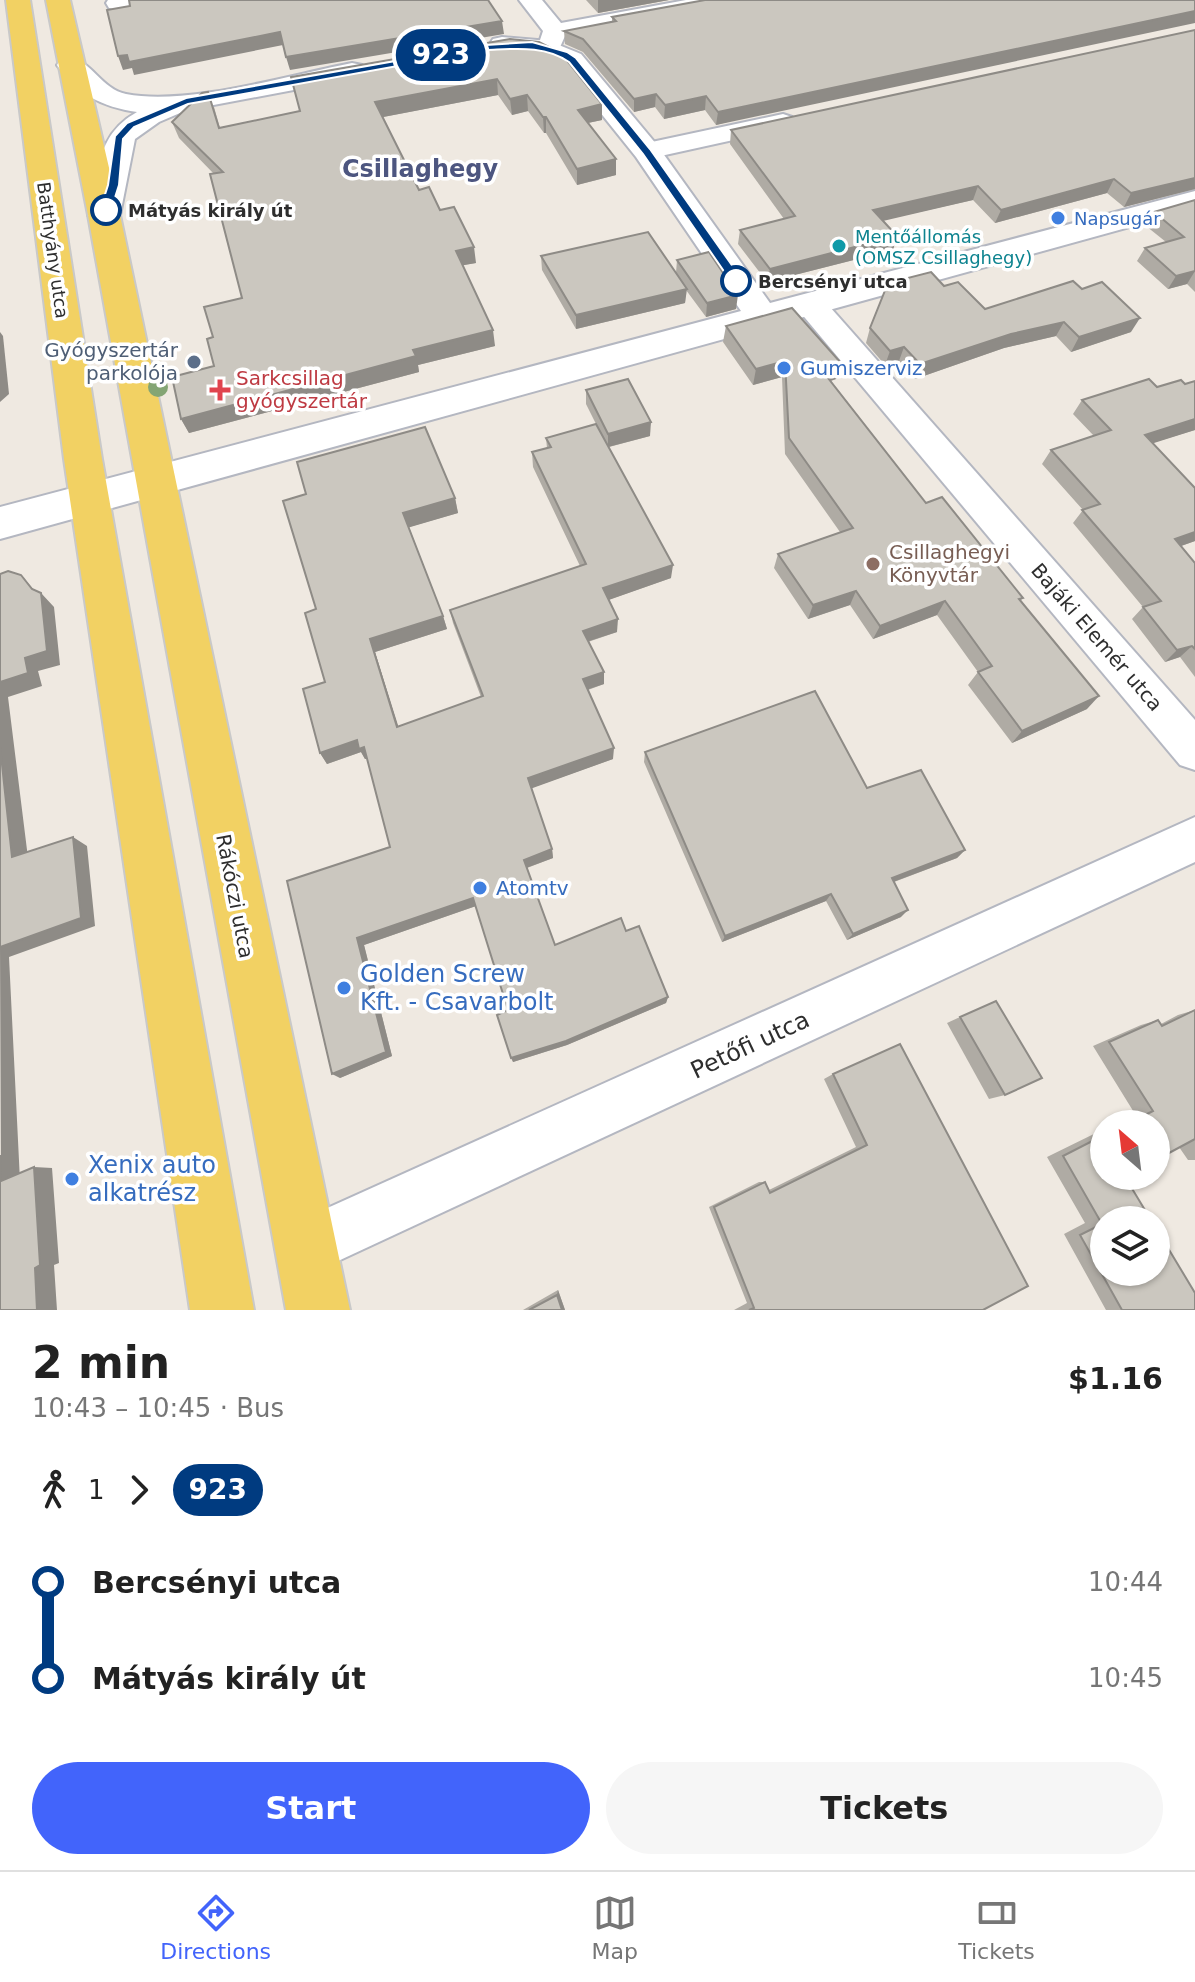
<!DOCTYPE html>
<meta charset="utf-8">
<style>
:root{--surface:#fff;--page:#f6f6f6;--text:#222;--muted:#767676;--line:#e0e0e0;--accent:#4264fb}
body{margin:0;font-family:"DejaVu Sans",sans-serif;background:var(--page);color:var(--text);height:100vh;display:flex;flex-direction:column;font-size:30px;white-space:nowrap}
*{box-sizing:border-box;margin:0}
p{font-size:26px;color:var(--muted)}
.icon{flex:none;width:44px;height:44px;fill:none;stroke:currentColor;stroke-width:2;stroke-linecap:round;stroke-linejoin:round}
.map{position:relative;height:1310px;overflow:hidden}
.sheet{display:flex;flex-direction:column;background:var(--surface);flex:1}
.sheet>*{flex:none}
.badge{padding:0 16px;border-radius:26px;font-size:28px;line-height:52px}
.needle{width:52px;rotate:332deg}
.tools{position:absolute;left:1090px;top:1110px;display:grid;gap:16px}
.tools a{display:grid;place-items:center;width:80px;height:80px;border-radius:50%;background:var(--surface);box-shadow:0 2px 6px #0004;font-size:40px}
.map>.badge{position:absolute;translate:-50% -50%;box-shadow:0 0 0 4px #fff}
.legs{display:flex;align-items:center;gap:12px;height:88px;padding:0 32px;font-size:26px}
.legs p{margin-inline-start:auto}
.summary{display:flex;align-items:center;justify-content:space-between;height:136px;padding:0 32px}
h1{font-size:44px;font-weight:600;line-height:60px}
.button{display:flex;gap:16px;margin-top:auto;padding:16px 32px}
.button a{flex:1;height:92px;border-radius:48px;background:var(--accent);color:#fff;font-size:32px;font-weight:600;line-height:92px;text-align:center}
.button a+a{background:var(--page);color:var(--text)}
ul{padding:0 32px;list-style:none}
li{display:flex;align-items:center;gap:28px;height:96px;font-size:30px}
li i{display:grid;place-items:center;width:12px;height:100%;margin:0 10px;background:currentColor}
li i::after{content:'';width:20px;height:20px;margin:-10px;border:6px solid;border-radius:50%;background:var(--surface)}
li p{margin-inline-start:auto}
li:first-child i{background:linear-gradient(#0000 50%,currentColor 0)}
li:last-child i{background:linear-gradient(currentColor 50%,#0000 0)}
.dock{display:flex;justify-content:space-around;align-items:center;height:112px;border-top:2px solid var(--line);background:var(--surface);font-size:22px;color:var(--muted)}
.dock a{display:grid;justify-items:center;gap:4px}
.dock .selected{color:var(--accent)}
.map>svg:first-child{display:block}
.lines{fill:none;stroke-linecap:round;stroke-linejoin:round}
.street-casing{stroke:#b4b7c1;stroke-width:4}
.secondary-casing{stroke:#b4b7c1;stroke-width:4}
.primary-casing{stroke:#c9c9c9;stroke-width:4}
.street{fill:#fff;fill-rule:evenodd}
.secondary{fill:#fff;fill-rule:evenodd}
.primary{fill:#f2d163;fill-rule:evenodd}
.tree{fill:#84a574}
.wall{fill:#afaba4}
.shaded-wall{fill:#8e8b86}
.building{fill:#cbc7bf;stroke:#8e8b86;stroke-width:2}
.line-1{fill:#003b80;stroke:#fff;stroke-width:2}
.stop-1-dot{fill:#fff;stroke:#003b80;stroke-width:4}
.shop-dot{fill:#3f7fe0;stroke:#fff;stroke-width:3}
.culture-dot{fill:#0f9aa8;stroke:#fff;stroke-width:3}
.service-dot{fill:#5c6f8a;stroke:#fff;stroke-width:3}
.health-dot{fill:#e0444e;stroke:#fff;stroke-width:3}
.education-dot{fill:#8d6e63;stroke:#fff;stroke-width:3}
.labels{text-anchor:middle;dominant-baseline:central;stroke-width:7;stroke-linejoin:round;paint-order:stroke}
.far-stop-label{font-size:18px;font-weight:bold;fill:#2e2e2e;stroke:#fff;text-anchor:start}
.far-shop-label{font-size:18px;fill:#366cbe;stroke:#fff;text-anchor:start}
.far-culture-label{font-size:18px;fill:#0d838f;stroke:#fff;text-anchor:start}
.far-street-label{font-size:18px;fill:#2e2e2e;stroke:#fff}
.service-label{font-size:20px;fill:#4e5e75;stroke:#fff;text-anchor:end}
.shop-label{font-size:20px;fill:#366cbe;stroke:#fff;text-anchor:start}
.health-label{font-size:20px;fill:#be3a42;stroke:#fff;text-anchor:start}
.education-label{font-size:20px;fill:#785e54;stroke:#fff;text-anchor:start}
.street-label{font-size:20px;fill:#2e2e2e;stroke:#fff}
.far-district-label{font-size:24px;font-weight:bold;fill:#4d5680;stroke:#fff}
.near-shop-label{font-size:24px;fill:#366cbe;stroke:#fff;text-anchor:start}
.near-street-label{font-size:24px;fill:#2e2e2e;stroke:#fff}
</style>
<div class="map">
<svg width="1195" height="1310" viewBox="0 0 1195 1310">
<rect width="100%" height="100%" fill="#efe9e1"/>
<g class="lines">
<g class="street-casing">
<g id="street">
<polygon points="108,0 145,0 142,5 117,10 109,8 106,3"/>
<polygon points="519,0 542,0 561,23 686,0 734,0 731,5 723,7 565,36 557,54 541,54 537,49 543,31"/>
<polygon points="783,114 792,117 796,122 792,127 647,159 638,157 634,151 638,145 647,143"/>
<polygon points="811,295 822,298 1195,720 1195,770 1180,765 800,312 796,305 800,298"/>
<polygon points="1195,817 1195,862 323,1268 303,1276 283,1268 275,1248 283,1228"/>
</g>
</g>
<g class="secondary-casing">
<g id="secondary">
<polygon points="502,37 549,41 581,54 657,145 770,303 1195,191 1195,209 0,539 0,507 741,311 636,157 563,66 544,56 493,51 489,45 493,39"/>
<path d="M70,57c22,5 32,32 56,37 62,12 163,-19 226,-31l10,2 3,6 -3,6 -10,2 -165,31 -28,12 -24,17 -15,76 -5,7 -11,2 -11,-2 -5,-7c14,-42 5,-78 49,-103 -35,-5 -60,-18 -80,-47l4,-6z"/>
</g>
</g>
<g class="primary-casing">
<g id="primary">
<polygon points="6,0 30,0 102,459 254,1310 190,1310 64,459"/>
<polygon points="46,0 70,0 120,215 350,1310 286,1310 88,215"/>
</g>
</g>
<use href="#street" class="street"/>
<use href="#secondary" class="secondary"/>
<use href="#primary" class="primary"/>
</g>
<circle class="tree" cx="158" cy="387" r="10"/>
<g class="wall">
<polygon points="586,0 669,0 598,13"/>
<polygon points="1195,0 716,125 705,110 664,119 655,107 634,112 583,52 565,44 564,31 612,22 612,17"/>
<polygon points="1195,30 1195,189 1124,207 1107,193 995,223 973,200 883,220 897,236 893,250 767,282 738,244 740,230 784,219 730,144 731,130"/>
<polygon points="510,39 602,120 588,123 616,159 616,175 577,185 546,133 544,133 528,111 512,115 498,95 383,117 419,190 440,210 476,263 463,265 495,346 418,365 419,372 189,433 181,419 214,366 213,337 242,298 214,174 179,138 172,122 214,107 220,128 300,111"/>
<polygon points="1195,200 1195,292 1187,284 1168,289 1137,261 1145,248 1166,242 1146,226 1154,212"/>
<polygon points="541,256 676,273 677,260 736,309 706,317 686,290 685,303 576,329 542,270"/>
<polygon points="944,286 985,309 1131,332 1071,352 1056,336 1004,348 915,379 899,361 885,365 866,343 870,328"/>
<polygon points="726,326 841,363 836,379 831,381 926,503 1023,598 1020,601 1087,709 1012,743 968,685 978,672 937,615 873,639 850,605 808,619 774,568 778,554 840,532 785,454 782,377 753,385 723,342"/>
<polygon points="586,390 650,436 609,447 671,578 608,600 617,632 588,642 604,684 588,690 613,759 531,788 552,849 553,858 527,868 555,945 626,931 668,997 666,1003 567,1045 513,1062 508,1010 476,906 364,945 392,1056 340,1078 287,881 390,847 367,759 365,759 361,752 327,764 320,753 325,682 316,609 283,501 455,498 458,513 409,527 443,616 447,629 375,652 398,727 481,697 453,623 450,610 580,566 533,467 532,452 547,448 546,438 596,424 586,404"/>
<polygon points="1082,400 1195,430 1152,443 1195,541 1181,546 1195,563 1195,677 1180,657 1165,662 1132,619 1143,607 1073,523 1083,510 1042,464 1051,450 1094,436 1073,414"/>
<polygon points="645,752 867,788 965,850 957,858 894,882 901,917 847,940 826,901 722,942 644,762"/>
<polygon points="1195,1010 1195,1160 1188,1160 1179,1147 1156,1124 1114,1124 1135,1114 1093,1046 1141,1025 1158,1020 1161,1024 1178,1015"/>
<polygon points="960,1017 1005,1095 989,1099 947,1023"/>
<polygon points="833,1074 983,1310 734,1310 747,1303 709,1207 759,1182 765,1182 769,1190 856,1147 824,1079"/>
<polygon points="1104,1129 1104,1176 1125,1177 1195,1310 1106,1310 1064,1234 1085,1223 1047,1157"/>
<polygon points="558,1290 565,1310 523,1310"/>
</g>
<g class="shaded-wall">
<polygon points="598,0 669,0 598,13"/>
<polygon points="1195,11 1195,23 716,125 718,112"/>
<polygon points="502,21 504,34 290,70 286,57"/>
<polygon points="280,32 283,45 134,75 132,68 123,70 118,56"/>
<polygon points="497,79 498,95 378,118 375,102"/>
<polygon points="656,94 655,107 634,112 634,99"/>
<polygon points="527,95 528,111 512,115 510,99"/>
<polygon points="706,96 705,110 664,119 665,105"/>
<polygon points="602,104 602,120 578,125 578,110"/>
<polygon points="543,117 546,117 546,133 544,133"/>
<polygon points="616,159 616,175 577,185 577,169"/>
<polygon points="1195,178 1195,189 1124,207 1131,193"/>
<polygon points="1114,179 1107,193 995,223 1001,210"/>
<polygon points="978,186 973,200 870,224 873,210"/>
<polygon points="897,236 893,250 767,282 770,269"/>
<polygon points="474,247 476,263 459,266 456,251"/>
<polygon points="1195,271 1187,284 1168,289 1176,276"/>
<polygon points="687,289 685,303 576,329 576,315"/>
<polygon points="738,295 736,309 706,317 707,303"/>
<polygon points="1140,318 1131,332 1071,352 1079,337"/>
<polygon points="1064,322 1056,336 1004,348 915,379 920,364 1011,334"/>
<polygon points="493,330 495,346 418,365 419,372 189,433 181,419 413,350"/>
<polygon points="0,332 3,336 9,394 0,402"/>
<polygon points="904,347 899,361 885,365 890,351"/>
<polygon points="785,361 782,377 753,385 756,369"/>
<polygon points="841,363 836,379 817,385 821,369"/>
<polygon points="1195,419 1195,430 1135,449 1145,435"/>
<polygon points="651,422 650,436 608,447 608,434"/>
<polygon points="455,498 458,513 407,528 403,513"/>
<polygon points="1195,532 1195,541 1164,552 1175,539"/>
<polygon points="673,565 671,578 603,602 603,588"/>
<polygon points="21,575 34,590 41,593 54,607 60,665 38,671 42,686 8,697 29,866 12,857 0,746 0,682 25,658"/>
<polygon points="856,591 850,605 808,619 813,605"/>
<polygon points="945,601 937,615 873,639 880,626"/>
<polygon points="443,616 447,629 375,652 402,738 397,727 370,639"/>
<polygon points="618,619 617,632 583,643 583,631"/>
<polygon points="1192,646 1180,657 1165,662 1177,650"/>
<polygon points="604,672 604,684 583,691 583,679"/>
<polygon points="1099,696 1087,709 1012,743 1022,731"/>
<polygon points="357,740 364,747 370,758 365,759 361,752 327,764 320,753"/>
<polygon points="614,748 613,759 530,789 528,778"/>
<polygon points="73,837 87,846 95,926 9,957 20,1181 1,1181 0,947"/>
<polygon points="552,849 553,858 526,868 524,860"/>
<polygon points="965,850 957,858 885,885 892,878"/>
<polygon points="831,894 826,901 722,942 725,936"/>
<polygon points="473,898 476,906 364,945 392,1056 340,1078 332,1074 357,938"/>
<polygon points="908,910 901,917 847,940 853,934"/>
<polygon points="668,997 666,1003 567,1045 513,1062 511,1058"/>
<polygon points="34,1167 52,1168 59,1263 54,1265 57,1310 37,1310 35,1268"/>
<polygon points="558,1290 565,1310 562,1310 557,1295"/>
</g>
<g class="building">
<polygon points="129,0 488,0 502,21 286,57 280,32 129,62 127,55 118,56 107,10 130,6"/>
<polygon points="705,0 1195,0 1195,11 718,112 706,96 665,105 656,94 634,99 583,39 564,31 616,21 612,17"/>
<polygon points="1195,30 1195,178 1131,193 1114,179 1001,210 978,186 873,210 897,236 770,269 740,230 795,216 731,130"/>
<polygon points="510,39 539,42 561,53 602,104 578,110 616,159 577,169 546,117 543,117 527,95 510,99 497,79 375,102 419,190 429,187 440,210 454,207 474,247 456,251 493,330 413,350 416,356 181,419 172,377 214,366 207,339 213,337 204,307 242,298 210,174 223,172 172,122 202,93 208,92 219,128 300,111 291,77"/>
<polygon points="1195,200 1195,271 1176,276 1145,248 1184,237 1154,212"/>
<polygon points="648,232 687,289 576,315 541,256"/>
<polygon points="709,252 738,295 707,303 677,260"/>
<polygon points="931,272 944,286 958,282 985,309 1073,281 1082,289 1102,282 1140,318 1079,337 1064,322 1011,334 920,364 904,347 890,351 870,328 888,283"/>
<polygon points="792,308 841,363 821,369 926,503 942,497 1023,598 1019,599 1099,696 1022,731 978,672 992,666 945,601 880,626 856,591 813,605 778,554 853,528 789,438 785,361 756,369 726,326"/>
<polygon points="628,379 651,422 608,434 586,390"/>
<polygon points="1149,379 1157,387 1181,380 1185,384 1195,381 1195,419 1145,435 1195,488 1195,532 1175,539 1195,563 1195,649 1192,646 1177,650 1143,607 1161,601 1082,510 1100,504 1051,450 1111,430 1082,400"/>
<polygon points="596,424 673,565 603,588 618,619 583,631 604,672 583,679 614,748 528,778 552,849 524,860 555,945 621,918 626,931 639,926 668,997 566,1041 511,1058 497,1015 508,1010 473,898 357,938 386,1052 332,1074 287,881 390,847 364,747 359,749 357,740 320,753 303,689 325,682 305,613 316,609 283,501 306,494 297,462 425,427 455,498 403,513 443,616 370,639 397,727 483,696 450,610 586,564 532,452 551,447 546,438"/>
<polygon points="8,571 21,575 32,589 41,593 47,651 25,658 28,673 0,682 0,574"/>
<polygon points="815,691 867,788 921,770 965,850 892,878 908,910 853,934 831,894 725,936 645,752"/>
<polygon points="0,746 12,857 73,837 81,918 0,947"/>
<polygon points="996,1001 1042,1078 1005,1095 960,1017"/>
<polygon points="1195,1010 1195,1139 1156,1160 1156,1124 1127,1124 1153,1111 1109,1042 1158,1020 1162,1026"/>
<polygon points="900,1044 1028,1286 983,1310 749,1310 754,1308 714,1207 765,1182 770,1193 867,1145 833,1074"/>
<polygon points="1104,1135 1104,1176 1127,1176 1125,1177 1151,1220 1104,1220 1104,1272 1156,1272 1156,1228 1195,1293 1195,1310 1122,1310 1080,1235 1102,1224 1063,1156"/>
<polygon points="0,1155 1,1181 34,1167 40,1265 35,1268 37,1310 0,1310"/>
<polygon points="557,1295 562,1310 529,1310"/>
</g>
<path class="line-1" d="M532,42l35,10 9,6 74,91 91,129v5h-9l-89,-129 -74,-92c-25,-17 -54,-13 -83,-12l-298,54 -54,23 -11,12 -4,46 -8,25 -5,3 -6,-3 8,-25 7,-49 12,-13 59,-25 300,-53z"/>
<g class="stop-1-dot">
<circle cx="106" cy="210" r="14"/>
<circle cx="736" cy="281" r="14"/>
</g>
<g class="shop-dot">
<circle cx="1058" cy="218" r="8"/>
<circle cx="784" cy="368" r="8"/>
<circle cx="480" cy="888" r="8"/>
<circle cx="344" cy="988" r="8"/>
<circle cx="72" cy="1179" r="8"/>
</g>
<circle class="culture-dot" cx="839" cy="246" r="8"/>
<circle class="service-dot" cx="194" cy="362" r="8"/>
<path class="health-dot" d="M216 378h8v8h8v8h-8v8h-8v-8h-8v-8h8z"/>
<circle class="education-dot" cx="873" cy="564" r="8"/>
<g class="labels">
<g class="far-stop-label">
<text x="128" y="210">Mátyás király út</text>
<text x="758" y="281">Bercsényi utca</text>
</g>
<g class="far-shop-label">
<text x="1074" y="218">Napsugár</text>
</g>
<g class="far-culture-label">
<text x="855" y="236">Mentőállomás<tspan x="855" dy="21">(OMSZ Csillaghegy)</tspan></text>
</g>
<g class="far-street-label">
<text transform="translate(53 250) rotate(82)">Batthyány utca</text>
</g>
<g class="service-label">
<text x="178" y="350">Gyógyszertár<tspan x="178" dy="23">parkolója</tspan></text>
</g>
<g class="shop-label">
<text x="800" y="368">Gumiszerviz</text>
<text x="496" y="888">Atomtv</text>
</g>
<g class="health-label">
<text x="236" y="378">Sarkcsillag<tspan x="236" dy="23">gyógyszertár</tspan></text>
</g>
<g class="education-label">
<text x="889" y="552">Csillaghegyi<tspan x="889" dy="23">Könyvtár</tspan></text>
</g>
<g class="street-label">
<text transform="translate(1097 637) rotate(49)">Bajáki Elemér utca</text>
<text transform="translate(235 896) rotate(79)">Rákóczi utca</text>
</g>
<g class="far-district-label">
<text x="420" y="169">Csillaghegy</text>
</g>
<g class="near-shop-label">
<text x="360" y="974">Golden Screw<tspan x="360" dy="28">Kft. - Csavarbolt</tspan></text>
<text x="88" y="1165">Xenix auto<tspan x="88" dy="28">alkatrész</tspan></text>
</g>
<g class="near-street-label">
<text transform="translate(750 1045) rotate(-25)">Petőfi utca</text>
</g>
</g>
</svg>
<div class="tools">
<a><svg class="needle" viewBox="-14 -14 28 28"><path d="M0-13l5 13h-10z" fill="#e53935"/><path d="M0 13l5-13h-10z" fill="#767676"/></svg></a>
<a><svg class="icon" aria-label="layers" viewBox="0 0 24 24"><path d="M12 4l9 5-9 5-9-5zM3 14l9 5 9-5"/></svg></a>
</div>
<b class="badge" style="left:441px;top:55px;background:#003b80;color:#fff">923</b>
</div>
<section class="sheet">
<div class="summary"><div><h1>2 min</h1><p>10:43 – 10:45 · Bus</p></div><b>$1.16</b></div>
<div class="legs"><svg class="icon" aria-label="walk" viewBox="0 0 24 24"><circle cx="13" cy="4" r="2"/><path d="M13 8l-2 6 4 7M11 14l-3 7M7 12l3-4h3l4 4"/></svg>1<svg class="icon" aria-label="forward" viewBox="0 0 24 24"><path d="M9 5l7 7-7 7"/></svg><b class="badge" style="background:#003b80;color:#fff">923</b></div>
<ul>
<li><i style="color:#003b80"></i><b>Bercsényi utca</b><p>10:44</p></li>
<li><i style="color:#003b80"></i><b>Mátyás király út</b><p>10:45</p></li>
</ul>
<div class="button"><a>Start</a><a>Tickets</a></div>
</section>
<nav class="dock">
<a class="selected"><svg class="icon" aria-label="directions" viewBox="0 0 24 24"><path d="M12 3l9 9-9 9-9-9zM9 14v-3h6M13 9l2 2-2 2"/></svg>Directions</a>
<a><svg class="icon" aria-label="map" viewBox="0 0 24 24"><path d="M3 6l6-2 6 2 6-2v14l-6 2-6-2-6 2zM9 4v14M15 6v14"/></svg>Map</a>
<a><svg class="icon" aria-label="tickets" viewBox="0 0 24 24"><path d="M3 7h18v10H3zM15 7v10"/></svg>Tickets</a>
</nav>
